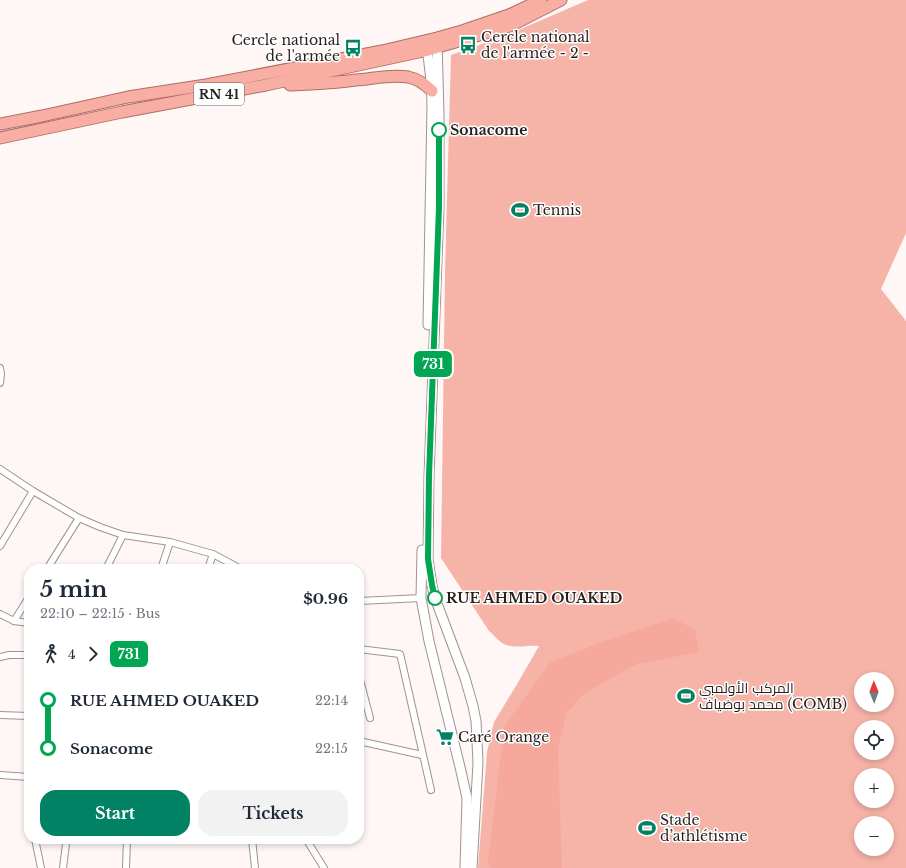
<!DOCTYPE html>
<meta charset="utf-8">
<style>
:root{--surface:#fff;--page:#f2f2f3;--text:#1f2937;--muted:#747a83;--accent:#028264}
body{margin:0;font-family:"Libre Baskerville",Cairo,serif;background:var(--page);color:var(--text);height:100vh;display:flex;flex-direction:column;font-size:15px;white-space:nowrap}
*{box-sizing:border-box;margin:0}
p{font-size:13px;color:var(--muted)}
.icon{flex:none;width:22px;height:22px;fill:none;stroke:currentColor;stroke-width:2;stroke-linecap:round;stroke-linejoin:round}
.map{position:relative;flex:1;overflow:hidden}
.drawer{position:absolute;left:24px;top:564px;width:340px;height:280px;display:flex;flex-direction:column;background:var(--surface);border-radius:16px;box-shadow:0 2px 6px #0003}
.drawer>*{flex:none}
.badge{padding:0 8px;border-radius:6px;font-size:14px;line-height:26px}
.needle{width:26px;rotate:359deg}
.buttons{position:absolute;left:854px;top:672px;display:grid;gap:8px}
.buttons a{display:grid;place-items:center;width:40px;height:40px;border-radius:50%;background:var(--surface);box-shadow:0 2px 6px #0003;font-size:20px}
.map>.badge{position:absolute;translate:-50% -50%;box-shadow:0 0 0 2px #fff}
.legs{display:flex;align-items:center;gap:6px;height:44px;padding:0 16px;font-size:13px}
.legs p{margin-inline-start:auto}
.headline{display:flex;align-items:center;justify-content:space-between;height:68px;padding:0 16px}
h1{font-size:22px;font-weight:800;line-height:30px}
.button{display:flex;gap:8px;margin-top:auto;padding:8px 16px}
.button a{flex:1;height:46px;border-radius:16px;background:var(--accent);color:#fff;font-size:16px;font-weight:800;line-height:46px;text-align:center}
.button a+a{background:var(--page);color:var(--text)}
ul{padding:0 16px;list-style:none}
li{display:flex;align-items:center;gap:14px;height:48px;font-size:15px}
li i{display:grid;place-items:center;width:6px;height:100%;margin:0 5px;background:currentColor}
li i::after{content:'';width:10px;height:10px;margin:-5px;border:3px solid;border-radius:50%;background:var(--surface)}
li p{margin-inline-start:auto}
li:first-child i{background:linear-gradient(#0000 50%,currentColor 0)}
li:last-child i{background:linear-gradient(currentColor 50%,#0000 0)}
.map>svg:first-child{display:block}
.green{fill:#f6b3a8;fill-rule:evenodd}
.forest{fill:#f6a89c}
.lines{fill:none;stroke-linecap:round;stroke-linejoin:round}
.minor-casing{stroke:#a19290;stroke-width:8}
.secondary-casing{stroke:#a19290;stroke-width:11}
.trunk-casing{stroke:#ad6f66;stroke-width:13}
.minor{stroke:#fff;stroke-width:6}
.secondary{stroke:#fff;stroke-width:9}
.trunk{stroke:#f8aea3;stroke-width:11}
.line-1-casing{stroke:#fff;stroke-width:9}
.line-1{stroke:#00a651;stroke-width:6}
.stop-1-dot{fill:#fff;stroke:#00a651;stroke-width:2}
.labels{text-anchor:middle;dominant-baseline:central;stroke-width:3;stroke-linejoin:round;paint-order:stroke}
.shield{fill:#fff;stroke:#666262;stroke-width:1}
.shield-label{font-size:13px;font-weight:bold;fill:#251f1e}
.poi-label{font-size:14px;fill:#251f1e;stroke:#fff;text-anchor:start}
.stop-label{font-size:14px;font-weight:bold;fill:#251f1e;stroke:#fff;text-anchor:start}
</style>
<div class="map">
<svg width="906" height="868" viewBox="0 0 906 868">
<rect width="100%" height="100%" fill="#fef7f6"/>
<path class="green" d="M588,0h318v233l-25,56 25,32v547h-428l9,-116 7,-30 22,-36 23,-40c-10,-1 -25,3 -35,-2 -6,-3 -10,-9 -15,-13l-48,-73 4,-286 6,-217 56,-20zM861,679h26v26h-26zM861,727h26v26h-26zM861,775h26v26h-26zM861,823h26v26h-26z"/>
<polygon class="forest" points="673,618 695,630 699,652 637,664 586,692 566,713 558,750 562,868 492,868 488,863 504,727 550,662 597,644"/>
<g class="lines">
<g class="minor-casing">
<g id="minor">
<polyline points="0,368 1,374 0,383"/>
<polyline points="0,469 33,491 79,518 100,527 123,535 170,542 213,554 241,569"/>
<polyline points="0,546 33,491"/>
<polyline points="47,569 79,518"/>
<polyline points="106,569 123,535"/>
<polyline points="161,569 170,542"/>
<polyline points="208,569 213,554"/>
<polyline points="359,601 421,598"/>
<polyline points="0,614 14,621 29,623"/>
<polyline points="14,621 29,597"/>
<polyline points="359,649 400,654 401,658 431,790"/>
<polyline points="0,657 9,655 29,655"/>
<polyline points="359,676 370,718"/>
<polyline points="0,715 29,716"/>
<polyline points="359,741 422,755"/>
<polyline points="0,775 29,777"/>
<polyline points="35,839 41,868"/>
<polyline points="252,839 255,868"/>
<polyline points="306,839 324,868"/>
<polyline points="63,868 66,844"/>
<polyline points="126,868 127,839"/>
</g>
</g>
<g class="secondary-casing">
<g id="secondary">
<polyline points="437,41 439,114 439,207 429,476 428,559 432,585 435,598 465,678 473,706 476,721 478,763 472,868"/>
<path d="M426,44c4,22 6,41 6,62l-4,219"/>
<polyline points="422,550 421,598 429,641 460,767 467,798 465,868"/>
</g>
</g>
<g class="trunk-casing">
<g id="trunk">
<path d="M290,85c22,-1 44,-2 66,-5 16,-1 35,-6 52,-3 10,2 17,7 24,14"/>
<polyline points="0,124 42,116 128,97 206,85 382,51 437,38 462,31 509,15 541,0"/>
<polyline points="0,138 122,112 266,85 428,50 510,26 561,0"/>
</g>
</g>
<use href="#minor" class="minor"/>
<use href="#secondary" class="secondary"/>
<use href="#trunk" class="trunk"/>
</g>
<g class="lines">
<g class="line-1-casing">
<polyline id="line-1" points="435,598 432,585 428,559 429,476 439,207 439,130"/>
</g>
<use href="#line-1" class="line-1"/>
</g>
<defs>
<g id="bus-bare" transform="scale(1.38)"><path d="M-5-6H5V4H4V6H2V4H-2V6H-4V4H-5ZM-3.5-4V0h7V-4ZM-3.5 1.2v1.5H-2V1.2ZM2 1.2v1.5H3.5V1.2Z" fill="#028264" stroke="#fff" stroke-width="2.5" paint-order="stroke"/></g>
<g id="stadium-bare" transform="scale(1.38)"><path d="M0-5a6.5 5 0 1 0 0 10a6.5 5 0 1 0 0-10ZM-3.5-1.8h7v3.6h-7Z" fill="#028264" stroke="#fff" stroke-width="2.5" paint-order="stroke"/></g>
<g id="supermarket-bare" transform="scale(1.38)"><path d="M-6-5.5h2.5l.6 2H6L4.5 2H-2.5L-4.4-4H-6ZM-1.5 3.2a1.3 1.3 0 1 0 .1 0ZM3 3.2a1.3 1.3 0 1 0 .1 0Z" fill="#028264" stroke="#fff" stroke-width="2.5" paint-order="stroke"/></g>
</defs>
<g fill-rule="evenodd">
<use href="#bus-bare" x="468" y="45"/>
<use href="#bus-bare" x="353" y="48"/>
<use href="#stadium-bare" x="520" y="210"/>
<use href="#stadium-bare" x="686" y="696"/>
<use href="#supermarket-bare" x="445" y="737"/>
<use href="#stadium-bare" x="647" y="828"/>
</g>
<g class="stop-1-dot">
<circle cx="439" cy="130" r="7"/>
<circle cx="435" cy="598" r="7"/>
</g>
<g class="labels">
<rect class="shield" x="194" y="83" width="50" height="22" rx="3"/>
<g class="shield-label">
<text x="219" y="94">RN 41</text>
</g>
<g class="poi-label">
<text x="481" y="37">Cercle national<tspan x="481" dy="16">de l'armée - 2 -</tspan></text>
<text x="340" y="40" text-anchor="end">Cercle national<tspan x="340" dy="16">de l'armée</tspan></text>
<text x="533" y="210">Tennis</text>
<text x="699" y="688">المركب الأولمبي<tspan x="699" dy="16">محمد بوضياف (COMB)</tspan></text>
<text x="458" y="737">Caré Orange</text>
<text x="660" y="820">Stade<tspan x="660" dy="16">d’athlétisme</tspan></text>
</g>
<g class="stop-label">
<text x="450" y="130">Sonacome</text>
<text x="446" y="598">RUE AHMED OUAKED</text>
</g>
</g>
</svg>
<div class="buttons">
<a><svg class="needle" viewBox="-14 -14 28 28"><path d="M0-13l5 13h-10z" fill="#e53935"/><path d="M0 13l5-13h-10z" fill="#747a83"/></svg></a>
<a><svg class="icon" aria-label="locate" viewBox="0 0 24 24"><circle cx="12" cy="12" r="6"/><path d="M12 2v4M12 18v4M2 12h4M18 12h4"/></svg></a>
<a>+</a>
<a>−</a>
</div>
<b class="badge" style="left:433px;top:364px;background:#00a651;color:#fff">731</b>
<section class="drawer">
<div class="headline"><div><h1>5 min</h1><p>22:10 – 22:15 · Bus</p></div><b>$0.96</b></div>
<div class="legs"><svg class="icon" aria-label="walk" viewBox="0 0 24 24"><circle cx="13" cy="4" r="2"/><path d="M13 8l-2 6 4 7M11 14l-3 7M7 12l3-4h3l4 4"/></svg>4<svg class="icon" aria-label="forward" viewBox="0 0 24 24"><path d="M9 5l7 7-7 7"/></svg><b class="badge" style="background:#00a651;color:#fff">731</b></div>
<ul>
<li><i style="color:#00a651"></i><b>RUE AHMED OUAKED</b><p>22:14</p></li>
<li><i style="color:#00a651"></i><b>Sonacome</b><p>22:15</p></li>
</ul>
<div class="button"><a>Start</a><a>Tickets</a></div>
</section>
</div>
